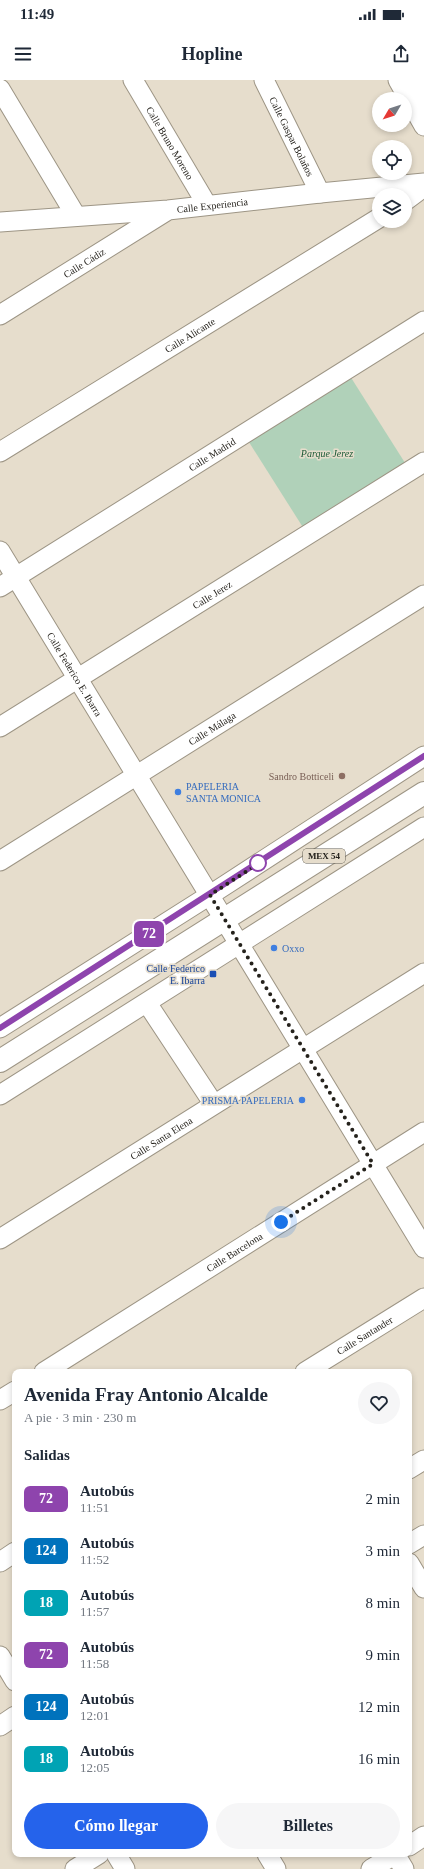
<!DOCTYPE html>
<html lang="es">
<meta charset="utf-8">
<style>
:root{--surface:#fff;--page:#f6f6f7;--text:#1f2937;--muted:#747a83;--accent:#2563eb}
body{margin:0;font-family:"Times New Roman",serif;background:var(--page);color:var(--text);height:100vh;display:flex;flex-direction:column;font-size:15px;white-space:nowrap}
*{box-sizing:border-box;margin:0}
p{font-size:13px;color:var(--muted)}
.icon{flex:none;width:22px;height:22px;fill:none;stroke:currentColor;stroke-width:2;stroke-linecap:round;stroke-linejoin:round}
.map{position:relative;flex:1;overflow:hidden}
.panel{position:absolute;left:12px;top:1289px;width:400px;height:488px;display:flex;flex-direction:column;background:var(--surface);border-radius:8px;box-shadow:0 2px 6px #0003}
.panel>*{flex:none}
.badge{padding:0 8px;border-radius:6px;font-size:14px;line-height:26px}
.needle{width:26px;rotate:231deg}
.buttons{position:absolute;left:372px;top:12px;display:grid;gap:8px}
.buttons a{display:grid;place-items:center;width:40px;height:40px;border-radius:50%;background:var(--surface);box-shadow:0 2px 6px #0003;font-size:20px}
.you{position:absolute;width:20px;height:20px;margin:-10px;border:3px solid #fff;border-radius:50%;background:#1a73e8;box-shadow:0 0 0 6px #1a73e833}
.map>.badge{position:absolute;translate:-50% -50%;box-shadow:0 0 0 2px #fff}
h2{padding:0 12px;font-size:15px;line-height:36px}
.round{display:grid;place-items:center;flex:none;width:42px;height:42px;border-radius:21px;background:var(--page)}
.overview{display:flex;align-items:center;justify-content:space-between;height:68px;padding:0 12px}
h1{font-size:19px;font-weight:800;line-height:30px}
.primary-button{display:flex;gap:8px;margin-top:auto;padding:8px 12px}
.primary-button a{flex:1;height:46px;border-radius:24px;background:var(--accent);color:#fff;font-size:16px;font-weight:800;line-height:46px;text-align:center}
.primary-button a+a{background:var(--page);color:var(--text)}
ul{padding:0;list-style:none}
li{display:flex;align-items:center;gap:12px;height:52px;padding:0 12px}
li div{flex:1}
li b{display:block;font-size:15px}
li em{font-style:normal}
li .badge{min-width:44px;font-weight:700;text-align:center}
.status{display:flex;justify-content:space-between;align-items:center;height:28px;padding:0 20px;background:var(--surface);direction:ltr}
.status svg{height:11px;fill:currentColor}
header{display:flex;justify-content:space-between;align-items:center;height:52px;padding:0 12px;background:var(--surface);font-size:18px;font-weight:800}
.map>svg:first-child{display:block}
.green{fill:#b0d1b9}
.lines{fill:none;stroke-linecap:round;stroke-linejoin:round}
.minor-casing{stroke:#9d9585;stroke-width:21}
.major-casing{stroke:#9d9585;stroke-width:24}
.minor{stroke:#fff;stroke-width:19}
.major{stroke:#fff;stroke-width:22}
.line-casing{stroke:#fff;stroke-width:9}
.line{stroke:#8e44ad;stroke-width:6}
.walk{stroke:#25221c;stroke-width:4;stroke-dasharray:0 7.2}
.education-dot{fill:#8d6e63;stroke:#e6ddcc;stroke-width:1.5}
.shop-dot{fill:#3f7fe0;stroke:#e6ddcc;stroke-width:1.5}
.stop-dot{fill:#fff;stroke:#8e44ad;stroke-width:2}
.transit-dot{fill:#1a4fb4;stroke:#e6ddcc;stroke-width:1.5}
.labels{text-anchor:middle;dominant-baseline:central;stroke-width:3;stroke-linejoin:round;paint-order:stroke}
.shield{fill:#e6ddcc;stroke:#5f5a51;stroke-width:1}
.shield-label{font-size:9px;font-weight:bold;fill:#25221c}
.street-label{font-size:10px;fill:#25221c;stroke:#e6ddcc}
.park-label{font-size:10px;font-style:italic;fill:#1c5a36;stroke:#e6ddcc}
.education-label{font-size:10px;fill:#785e54;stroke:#e6ddcc;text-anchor:end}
.shop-label{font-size:10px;fill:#366cbe;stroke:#e6ddcc;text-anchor:start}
.transit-label{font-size:10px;fill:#164399;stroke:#e6ddcc;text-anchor:end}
</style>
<div class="status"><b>11:49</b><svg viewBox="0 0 49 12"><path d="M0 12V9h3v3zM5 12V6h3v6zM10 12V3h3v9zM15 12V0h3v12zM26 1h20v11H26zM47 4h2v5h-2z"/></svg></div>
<header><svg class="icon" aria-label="menu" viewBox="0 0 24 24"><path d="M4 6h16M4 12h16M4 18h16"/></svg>Hopline<svg class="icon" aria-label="share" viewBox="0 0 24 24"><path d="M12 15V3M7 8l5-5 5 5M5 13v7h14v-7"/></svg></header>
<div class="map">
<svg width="424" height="1789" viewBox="0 0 424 1789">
<rect width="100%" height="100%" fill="#e6ddcc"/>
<polygon class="green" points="350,296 407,386 304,449 247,359"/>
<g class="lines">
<g class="minor-casing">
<g id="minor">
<path id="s1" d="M133,0l74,125"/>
<path id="s2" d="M264,0l56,113"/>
<polyline points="398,0 424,46"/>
<polyline points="415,0 424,18"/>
<polyline points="0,9 76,136"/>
<polyline points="405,121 420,110 422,104"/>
<path id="s3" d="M0,142l168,-12 152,-17 104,-10"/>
<path id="s4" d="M0,235l165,-103"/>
<path id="s5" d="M0,372l379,-234"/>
<path id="s6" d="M0,471l424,697"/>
<path id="s7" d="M0,507l424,-266"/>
<path id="s8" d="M0,647l424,-265"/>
<path id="s9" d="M0,781l424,-266"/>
<polyline points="147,923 209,1017"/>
<polyline points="0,948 210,815 424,676"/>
<polyline points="0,1015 424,747"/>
<path id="s10" d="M0,1159l424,-266"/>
<path id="s11" d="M44,1292l380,-240"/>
<path id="s12" d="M305,1292l119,-74"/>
<polyline points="0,1320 15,1311"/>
<polyline points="409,1389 424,1380"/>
<polyline points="409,1464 424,1455"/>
<polyline points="0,1482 15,1472"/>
<polyline points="409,1483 424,1508"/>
<polyline points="0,1576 15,1601"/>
<polyline points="0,1646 15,1636"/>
<polyline points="409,1766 424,1756"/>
<polyline points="116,1774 125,1789"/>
<polyline points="267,1774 276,1789"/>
<polyline points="395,1774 404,1789"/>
<polyline points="75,1789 99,1774"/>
<polyline points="371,1789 396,1774"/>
</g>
</g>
<g class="major-casing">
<polyline id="major" points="0,981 424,713"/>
</g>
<use href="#minor" class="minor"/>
<use href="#major" class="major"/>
</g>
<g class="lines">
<g class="line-casing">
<polyline id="line" points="0,948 424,676"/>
</g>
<use href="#line" class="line"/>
<polyline class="walk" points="258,783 264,780 210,815 373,1084 281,1142"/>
</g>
<circle class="education-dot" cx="342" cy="696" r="4"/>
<g class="shop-dot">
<circle cx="178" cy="712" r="4"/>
<circle cx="274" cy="868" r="4"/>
<circle cx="302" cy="1020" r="4"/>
</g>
<circle class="stop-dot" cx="258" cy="783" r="8"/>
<rect class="transit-dot" x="209" y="890" width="8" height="8" rx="2"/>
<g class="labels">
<rect class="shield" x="303" y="769" width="42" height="14" rx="3"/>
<g class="shield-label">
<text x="324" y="776">MEX 54</text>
</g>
<g class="street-label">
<text stroke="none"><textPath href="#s2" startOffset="63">Calle Gaspar Bolaños</textPath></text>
<text stroke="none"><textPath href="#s1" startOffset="73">Calle Bruno Moreno</textPath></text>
<text stroke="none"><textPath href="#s3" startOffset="213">Calle Experiencia</textPath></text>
<text stroke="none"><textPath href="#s4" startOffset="99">Calle Cádiz</textPath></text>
<text stroke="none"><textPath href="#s5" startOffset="223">Calle Alicante</textPath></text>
<text stroke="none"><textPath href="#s7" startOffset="250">Calle Madrid</textPath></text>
<text stroke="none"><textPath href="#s8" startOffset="250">Calle Jerez</textPath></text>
<text stroke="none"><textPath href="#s6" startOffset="144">Calle Federico E. Ibarra</textPath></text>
<text stroke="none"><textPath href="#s9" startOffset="250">Calle Málaga</textPath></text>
<text stroke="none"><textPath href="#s10" startOffset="190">Calle Santa Elena</textPath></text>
<text stroke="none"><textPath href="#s11" startOffset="225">Calle Barcelona</textPath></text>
<text stroke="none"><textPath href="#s12" startOffset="70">Calle Santander</textPath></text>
</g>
<g class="park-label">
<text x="327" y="373">Parque Jerez</text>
</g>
<g class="education-label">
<text x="334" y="696">Sandro Botticeli</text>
</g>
<g class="shop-label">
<text x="186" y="706">PAPELERIA<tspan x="186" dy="12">SANTA MONICA</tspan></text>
<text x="282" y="868">Oxxo</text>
<text x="294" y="1020" text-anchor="end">PRISMA PAPELERIA</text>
</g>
<g class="transit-label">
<text x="205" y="888">Calle Federico<tspan x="205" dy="12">E. Ibarra</tspan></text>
</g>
</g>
</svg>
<div class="buttons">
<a><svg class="needle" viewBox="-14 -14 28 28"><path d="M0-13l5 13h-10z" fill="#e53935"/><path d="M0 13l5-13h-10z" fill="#747a83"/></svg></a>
<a><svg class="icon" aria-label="locate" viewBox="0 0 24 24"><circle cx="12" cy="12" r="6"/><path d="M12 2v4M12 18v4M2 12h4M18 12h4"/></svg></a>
<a><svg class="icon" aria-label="layers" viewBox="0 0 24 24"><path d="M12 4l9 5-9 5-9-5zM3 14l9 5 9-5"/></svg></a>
</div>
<div class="you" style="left:281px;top:1142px"></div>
<b class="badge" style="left:149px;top:854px;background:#8e44ad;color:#fff">72</b>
<section class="panel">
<div class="overview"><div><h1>Avenida Fray Antonio Alcalde</h1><p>A pie · 3 min · 230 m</p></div><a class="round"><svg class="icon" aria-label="heart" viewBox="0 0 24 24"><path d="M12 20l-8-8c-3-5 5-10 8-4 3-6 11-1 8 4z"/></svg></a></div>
<h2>Salidas</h2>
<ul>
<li><span class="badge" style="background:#8e44ad;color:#fff">72</span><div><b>Autobús</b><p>11:51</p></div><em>2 min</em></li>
<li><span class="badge" style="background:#0072bc;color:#fff">124</span><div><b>Autobús</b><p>11:52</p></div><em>3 min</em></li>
<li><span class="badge" style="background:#00a3b4;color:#fff">18</span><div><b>Autobús</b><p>11:57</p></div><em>8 min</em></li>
<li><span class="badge" style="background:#8e44ad;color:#fff">72</span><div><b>Autobús</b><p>11:58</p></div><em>9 min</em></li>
<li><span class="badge" style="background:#0072bc;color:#fff">124</span><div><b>Autobús</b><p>12:01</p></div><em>12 min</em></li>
<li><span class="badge" style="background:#00a3b4;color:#fff">18</span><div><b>Autobús</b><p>12:05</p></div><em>16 min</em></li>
</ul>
<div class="primary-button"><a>Cómo llegar</a><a>Billetes</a></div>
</section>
</div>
